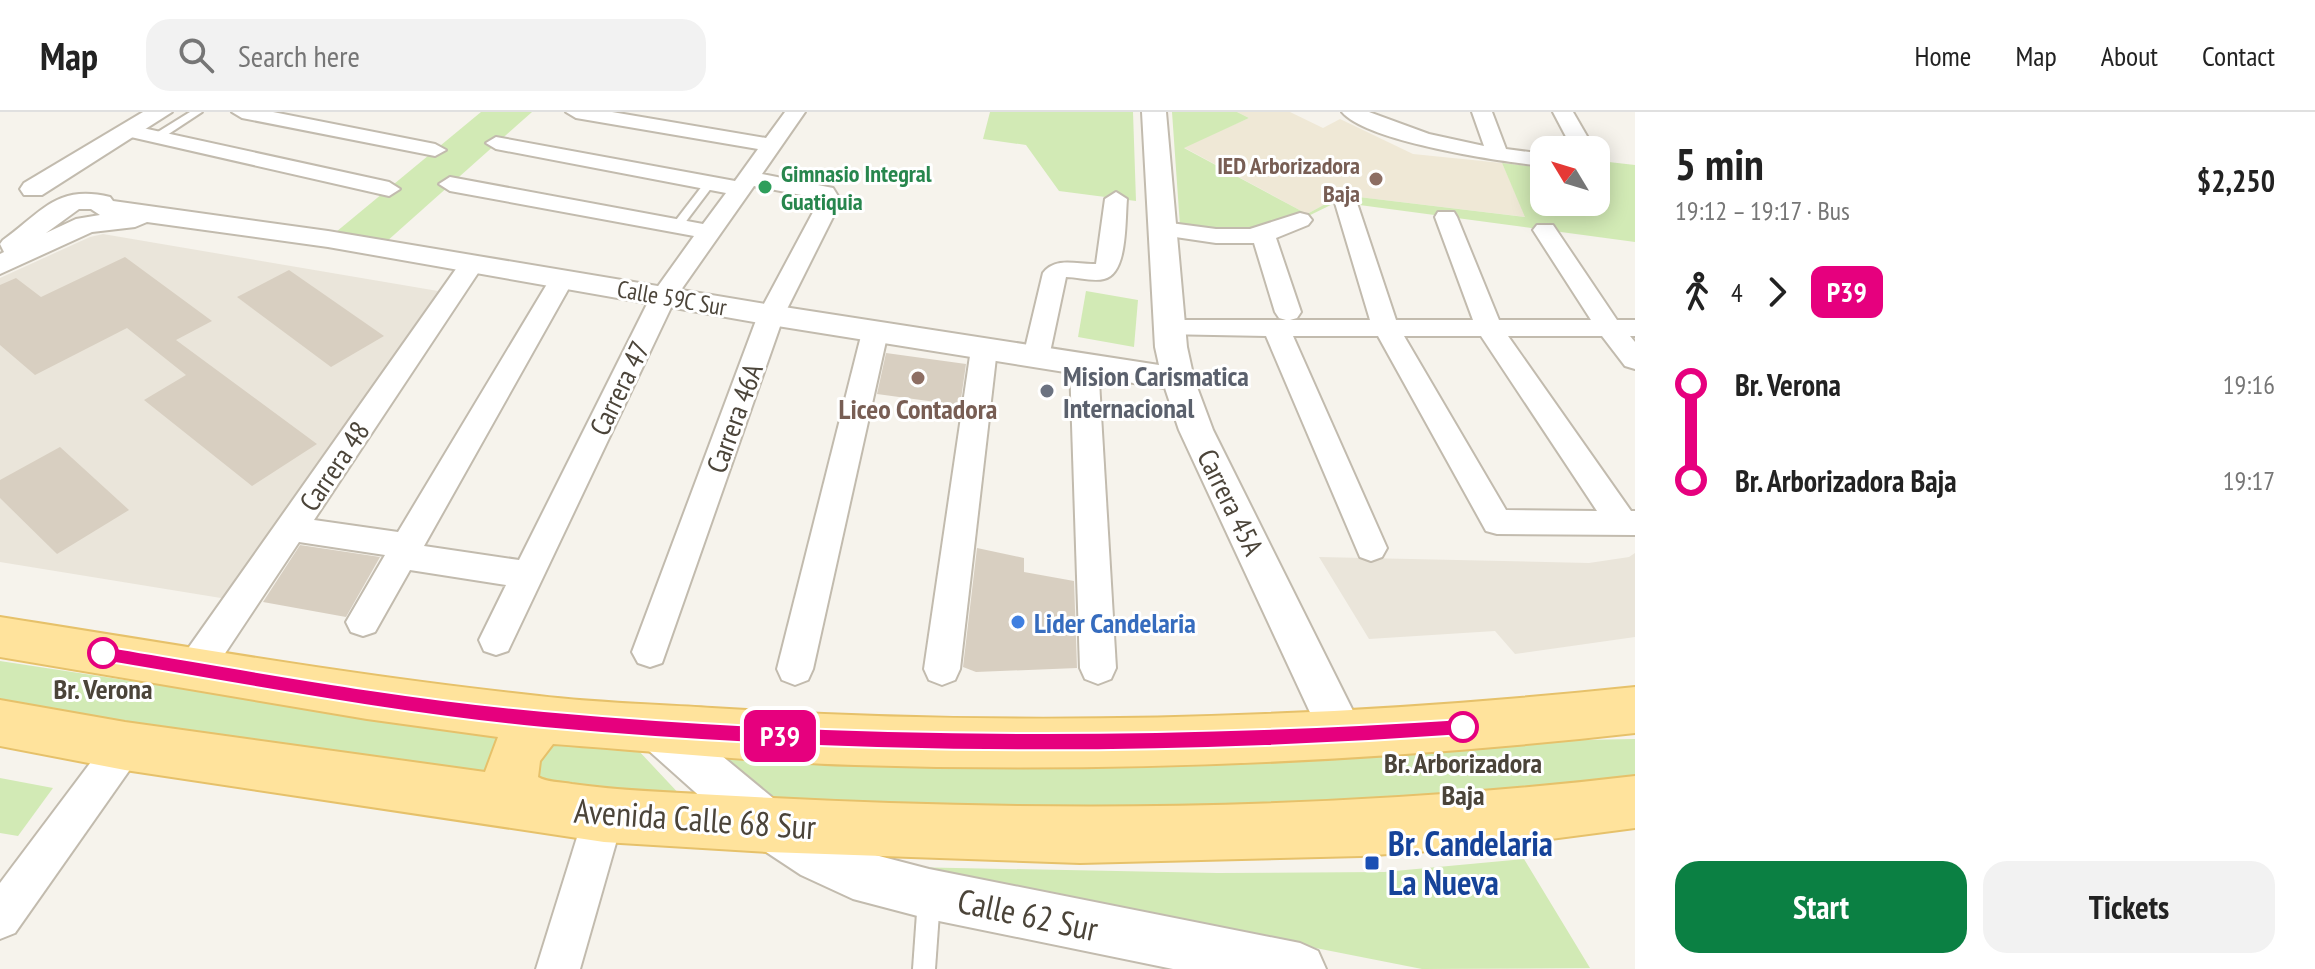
<!DOCTYPE html>
<meta charset="utf-8">
<style>
:root{--surface:#fff;--page:#f2f2f2;--text:#222;--muted:#767676;--line:#e0e0e0;--accent:#0b8043}
body{margin:0;font-family:"PT Sans Narrow",sans-serif;background:var(--page);color:var(--text);height:100vh;display:flex;flex-direction:column;font-size:30px;white-space:nowrap}
*{box-sizing:border-box;margin:0}
p{font-size:26px;color:var(--muted)}
.icon{flex:none;width:44px;height:44px;fill:none;stroke:currentColor;stroke-width:2;stroke-linecap:round;stroke-linejoin:round}
.map{position:relative;flex:1;overflow:hidden}
.sheet{display:flex;flex-direction:column;background:var(--surface);width:680px}
.sheet>*{flex:none}
.badge{padding:0 16px;border-radius:12px;font-size:28px;line-height:52px}
.needle{width:52px;rotate:308deg}
.tools{position:absolute;left:1530px;top:24px;display:grid;gap:16px}
.tools a{display:grid;place-items:center;width:80px;height:80px;border-radius:16px;background:var(--surface);box-shadow:0 4px 20px #0003;font-size:40px}
.map>.badge{position:absolute;translate:-50% -50%;box-shadow:0 0 0 4px #fff}
.legs{display:flex;align-items:center;gap:12px;height:88px;padding:0 40px;font-size:26px}
.legs p{margin-inline-start:auto}
.head{display:flex;align-items:center;justify-content:space-between;height:136px;padding:0 40px}
h1{font-size:44px;font-weight:800;line-height:60px}
.primary-button{display:flex;gap:16px;margin-top:auto;padding:16px 40px}
.primary-button a{flex:1;height:92px;border-radius:24px;background:var(--accent);color:#fff;font-size:32px;font-weight:800;line-height:92px;text-align:center}
.primary-button a+a{background:var(--page);color:var(--text)}
ul{padding:0 40px;list-style:none}
li{display:flex;align-items:center;gap:28px;height:96px;font-size:30px}
li i{display:grid;place-items:center;width:12px;height:100%;margin:0 10px;background:currentColor}
li i::after{content:'';width:20px;height:20px;margin:-10px;border:6px solid;border-radius:50%;background:var(--surface)}
li p{margin-inline-start:auto}
li:first-child i{background:linear-gradient(#0000 50%,currentColor 0)}
li:last-child i{background:linear-gradient(currentColor 50%,#0000 0)}
header{display:flex;align-items:center;gap:48px;box-sizing:border-box;height:112px;padding:0 40px;background:var(--surface);border-bottom:2px solid var(--line)}
header strong{font-size:38px}
nav{display:flex;gap:44px;margin-inline-start:auto;font-size:28px}
.search{width:560px;height:72px;background:var(--page);display:flex;align-items:center;gap:20px;box-sizing:border-box;padding:0 28px;border-radius:24px;color:var(--muted);font-size:30px}
main{display:flex;flex:1;min-height:0}
.map>svg:first-child{display:block}
.residential{fill:#eae5da}
.education{fill:#efe8d6}
.green{fill:#d2eab5}
.building{fill:#d8cfc1}
.lines{fill:none;stroke-linecap:round;stroke-linejoin:round}
.service-casing{stroke:#c2bbae;stroke-width:4}
.minor-casing{stroke:#c2bbae;stroke-width:4}
.tertiary-casing{stroke:#c2bbae;stroke-width:4}
.primary-casing{stroke:#e6c16a;stroke-width:4}
.service{fill:#fff;fill-rule:evenodd}
.minor{fill:#fff;fill-rule:evenodd}
.tertiary{fill:#fff;fill-rule:evenodd}
.primary{fill:#ffe39c;fill-rule:evenodd}
.line-1{fill:#e6007e;stroke:#fff;stroke-width:2}
.education-dot{fill:#8d6e63;stroke:#fff;stroke-width:3}
.leisure-dot{fill:#2e9e5b;stroke:#fff;stroke-width:3}
.worship-dot{fill:#6b7280;stroke:#fff;stroke-width:3}
.shop-dot{fill:#3f7fe0;stroke:#fff;stroke-width:3}
.stop-1-dot{fill:#fff;stroke:#e6007e;stroke-width:4}
.transit-dot{fill:#1a4fb4;stroke:#fff;stroke-width:3}
.labels{text-anchor:middle;dominant-baseline:central;stroke-width:6;stroke-linejoin:round;paint-order:stroke}
.far-education-label{font-size:24px;font-weight:bold;fill:#785e54;stroke:#fff;text-anchor:end}
.far-leisure-label{font-size:24px;font-weight:bold;fill:#27864d;stroke:#fff;text-anchor:start}
.far-street-label{font-size:24px;fill:#4b4439;stroke:#fff}
.worship-label{font-size:28px;font-weight:bold;fill:#5b616d;stroke:#fff;text-anchor:start}
.street-label{font-size:28px;fill:#4b4439;stroke:#fff}
.education-label{font-size:28px;font-weight:bold;fill:#785e54;stroke:#fff}
.shop-label{font-size:28px;font-weight:bold;fill:#366cbe;stroke:#fff;text-anchor:start}
.stop-label{font-size:28px;font-weight:bold;fill:#4b4439;stroke:#fff}
.near-street-label{font-size:34px;fill:#4b4439;stroke:#fff}
.near-transit-label{font-size:34px;font-weight:bold;fill:#164399;stroke:#fff;text-anchor:start}
</style>
<header>
<strong>Map</strong>
<div class="search"><svg class="icon" aria-label="search" viewBox="0 0 24 24"><circle cx="10" cy="10" r="6"/><path d="M15 15l6 6"/></svg>Search here</div>
<nav><a>Home</a><a>Map</a><a>About</a><a>Contact</a></nav>
</header>
<main>
<div class="map">
<svg width="1635" height="857" viewBox="0 0 1635 857">
<rect width="100%" height="100%" fill="#f6f3ec"/>
<g class="residential">
<polygon points="103,122 438,179 227,487 0,450 0,166 90,125"/>
<polygon points="1635,441 1635,525 1515,542 1495,519 1369,527 1319,445 1589,451 1629,445"/>
</g>
<polygon class="education" points="1237,0 1290,0 1323,16 1340,7 1413,42 1502,51 1526,105 1342,83 1307,102 1183,35 1249,6"/>
<g class="green">
<polygon points="481,0 532,0 386,130 336,120"/>
<polygon points="990,0 1133,0 1136,89 1059,79 1026,33 983,27"/>
<polygon points="1172,0 1237,0 1249,6 1184,36 1307,102 1342,83 1525,105 1502,51 1544,56 1544,90 1596,90 1596,62 1606,63 1600,49 1635,53 1635,130 1337,90 1300,108 1290,104 1255,117 1180,114"/>
<polygon points="1086,179 1138,188 1134,235 1078,225"/>
<polygon points="0,549 487,623 637,637 683,686 383,653 0,589"/>
<polygon points="1635,627 1635,667 1248,697 776,692 719,645 879,654 1096,655 1360,645 1580,628"/>
<polygon points="0,666 53,676 18,724 0,721"/>
<polygon points="1524,747 1590,856 1422,857 906,755 1217,761 1384,760"/>
</g>
<g class="building">
<polygon points="125,145 212,209 176,228 317,332 252,374 144,288 186,263 127,216 35,263 0,233 0,173 16,166 41,185"/>
<polygon points="289,158 384,224 331,255 237,185"/>
<polygon points="886,241 966,252 958,308 941,305 943,291 877,282"/>
<polygon points="60,335 129,398 57,442 0,386 0,368"/>
<polygon points="300,433 380,445 346,505 263,490"/>
<polygon points="977,436 1024,446 1024,460 1074,469 1077,556 976,560 963,555"/>
</g>
<g class="lines">
<g class="service-casing">
<g id="service">
<polygon points="190,0 202,0 161,27 153,27 153,23"/>
<polygon points="706,69 715,71 681,116 673,116 673,112"/>
<polygon points="929,776 936,780 940,787 935,857 913,857 918,787 922,780"/>
</g>
</g>
<g class="minor-casing">
<g id="minor">
<polygon points="232,0 273,0 435,32 446,38 435,44 242,6"/>
<polygon points="566,0 612,0 766,26 785,0 805,0 762,62 833,76 841,89 784,203 662,551 650,555 638,551 632,540 758,203 819,89 817,86 754,74 676,185 508,539 496,543 484,539 479,528 506,473 410,458 375,520 363,524 351,520 346,510 385,443 299,430 208,567 195,572 182,567 177,556 182,545 463,147 481,147 484,152 314,408 398,420 550,167 553,162 571,162 574,167 424,434 519,448 651,184 694,124 450,79 439,72 450,65 703,112 726,81 496,37 486,31 496,25 735,69 758,37 576,6"/>
<path d="M1342,0h27l60,22 55,12 -12,-34h20l14,37 38,5v12c-41,-4 -177,-24 -202,-54z"/>
<polygon points="1553,0 1573,0 1595,38 1573,38"/>
<polygon points="129,13 389,70 400,77 389,84 122,23 119,19 122,15"/>
<path d="M1116,80l11,7c-2,21 1,75 -23,80 -11,3 -26,-2 -38,-2l-17,80 -4,6 -9,3 -9,-3 -4,-6 20,-84c13,-17 35,-8 53,-9l9,-65z"/>
<path d="M1346,84l8,2 3,5 39,117h77l-38,-103 3,-5h16l3,5 42,103h92l-58,-90 4,-5h16l64,95h18v16h-5l5,6v27l-10,-3 -23,-30h-94l123,175h4v24l-138,-1 -11,-3 -108,-195h-85l94,212 -5,9 -11,4 -11,-4 -94,-221 -105,-2 -4,-6 4,-6 9,-2h116l-7,-2 -4,-6 -21,-69h-38l-61,-9 -4,-5 4,-5 8,-2 53,7h34l50,-16 8,2 4,5 -4,5 -32,13 25,74 -4,6 -7,2h80l-35,-117 3,-5zM1404,224h77l116,175 -91,-1z"/>
<polygon points="875,212 884,214 888,220 813,557 808,568 795,573 782,568 777,557 862,220 866,214"/>
<polygon points="984,228 993,231 997,237 960,557 955,568 942,573 929,568 924,557 971,237 975,231"/>
<polygon points="1084,243 1094,246 1098,252 1116,556 1111,567 1098,572 1085,567 1080,556 1070,252 1074,246"/>
<polygon points="125,616 138,622 144,634 138,646 15,821 0,827 0,771 112,622"/>
<polygon points="604,684 618,689 624,703 580,857 536,857 584,703 590,689"/>
</g>
</g>
<g class="tertiary-casing">
<g id="tertiary">
<polygon points="143,0 172,0 42,83 24,83 20,77 24,71"/>
<path d="M1142,0h24l21,235 7,32 19,51 152,305 -6,14 -16,7 -16,-7 -148,-319 -14,-42 -394,-63 -443,-78 -181,-25 -12,5 -43,5 -92,42v-20l4,-2 -4,-8 3,-4c39,-28 54,-56 107,-43l3,4 215,30 443,74 388,60 -4,-18zM79,97h12l9,6 -24,4 -30,14z"/>
<polygon points="654,595 670,601 785,696 835,729 856,738 929,757 1300,831 1318,839 1326,857 1173,857 929,807 853,787 801,763 751,730 638,629 632,615 638,601"/>
</g>
</g>
<g class="primary-casing">
<path id="primary" d="M0,505c179,28 358,60 539,79 57,7 115,8 173,12 307,20 617,11 923,-21v46c-258,29 -520,40 -780,32 -101,-3 -202,-14 -302,-21l-13,17 -2,16c8,5 23,5 34,7 48,7 96,8 145,11 309,18 611,17 918,-19v52l-138,18 -136,10 -281,7 -312,-11 -164,-10 -479,-72 -125,-24v-46l125,22 360,50 13,-35 -131,-18 -367,-62z"/>
</g>
<use href="#service" class="service"/>
<use href="#minor" class="minor"/>
<use href="#tertiary" class="tertiary"/>
<use href="#primary" class="primary"/>
</g>
<path class="line-1" d="M103,534c146,24 293,52 441,65 306,28 613,28 919,8l6,2 3,6 -3,6 -6,2c-306,22 -613,21 -919,-7 -148,-14 -295,-43 -441,-67l-9,-8z"/>
<g class="education-dot">
<circle cx="1376" cy="67" r="8"/>
<circle cx="918" cy="266" r="8"/>
</g>
<circle class="leisure-dot" cx="765" cy="75" r="8"/>
<circle class="worship-dot" cx="1047" cy="279" r="8"/>
<circle class="shop-dot" cx="1018" cy="510" r="8"/>
<g class="stop-1-dot">
<circle cx="103" cy="541" r="14"/>
<circle cx="1463" cy="615" r="14"/>
</g>
<rect class="transit-dot" x="1364" y="743" width="16" height="16" rx="4"/>
<g class="labels">
<g class="far-education-label">
<text x="1360" y="53">IED Arborizadora<tspan x="1360" dy="28">Baja</tspan></text>
</g>
<g class="far-leisure-label">
<text x="781" y="61">Gimnasio Integral<tspan x="781" dy="28">Guatiquia</tspan></text>
</g>
<g class="far-street-label">
<text transform="translate(672 186) rotate(10)">Calle 59C Sur</text>
</g>
<g class="worship-label">
<text x="1063" y="263">Mision Carismatica<tspan x="1063" dy="32">Internacional</tspan></text>
</g>
<g class="street-label">
<text transform="translate(619 276) rotate(-64)">Carrera 47</text>
<text transform="translate(734 306) rotate(-70)">Carrera 46A</text>
<text transform="translate(334 354) rotate(-56)">Carrera 48</text>
<text transform="translate(1231 390) rotate(64)">Carrera 45A</text>
</g>
<g class="education-label">
<text x="918" y="296">Liceo Contadora</text>
</g>
<g class="shop-label">
<text x="1034" y="510">Lider Candelaria</text>
</g>
<g class="stop-label">
<text x="103" y="576">Br. Verona</text>
<text x="1463" y="650">Br. Arborizadora<tspan x="1463" dy="32">Baja</tspan></text>
</g>
<g class="near-street-label">
<text transform="translate(695 706) rotate(4)">Avenida Calle 68 Sur</text>
<text transform="translate(1028 802) rotate(12)">Calle 62 Sur</text>
</g>
<g class="near-transit-label">
<text x="1388" y="731">Br. Candelaria<tspan x="1388" dy="39">La Nueva</tspan></text>
</g>
</g>
</svg>
<div class="tools">
<a><svg class="needle" viewBox="-14 -14 28 28"><path d="M0-13l5 13h-10z" fill="#e53935"/><path d="M0 13l5-13h-10z" fill="#767676"/></svg></a>
</div>
<b class="badge" style="left:780px;top:624px;background:#e6007e;color:#fff">P39</b>
</div>
<section class="sheet">
<div class="head"><div><h1>5 min</h1><p>19:12 – 19:17 · Bus</p></div><b>$2,250</b></div>
<div class="legs"><svg class="icon" aria-label="walk" viewBox="0 0 24 24"><circle cx="13" cy="4" r="2"/><path d="M13 8l-2 6 4 7M11 14l-3 7M7 12l3-4h3l4 4"/></svg>4<svg class="icon" aria-label="forward" viewBox="0 0 24 24"><path d="M9 5l7 7-7 7"/></svg><b class="badge" style="background:#e6007e;color:#fff">P39</b></div>
<ul>
<li><i style="color:#e6007e"></i><b>Br. Verona</b><p>19:16</p></li>
<li><i style="color:#e6007e"></i><b>Br. Arborizadora Baja</b><p>19:17</p></li>
</ul>
<div class="primary-button"><a>Start</a><a>Tickets</a></div>
</section>
</main>
